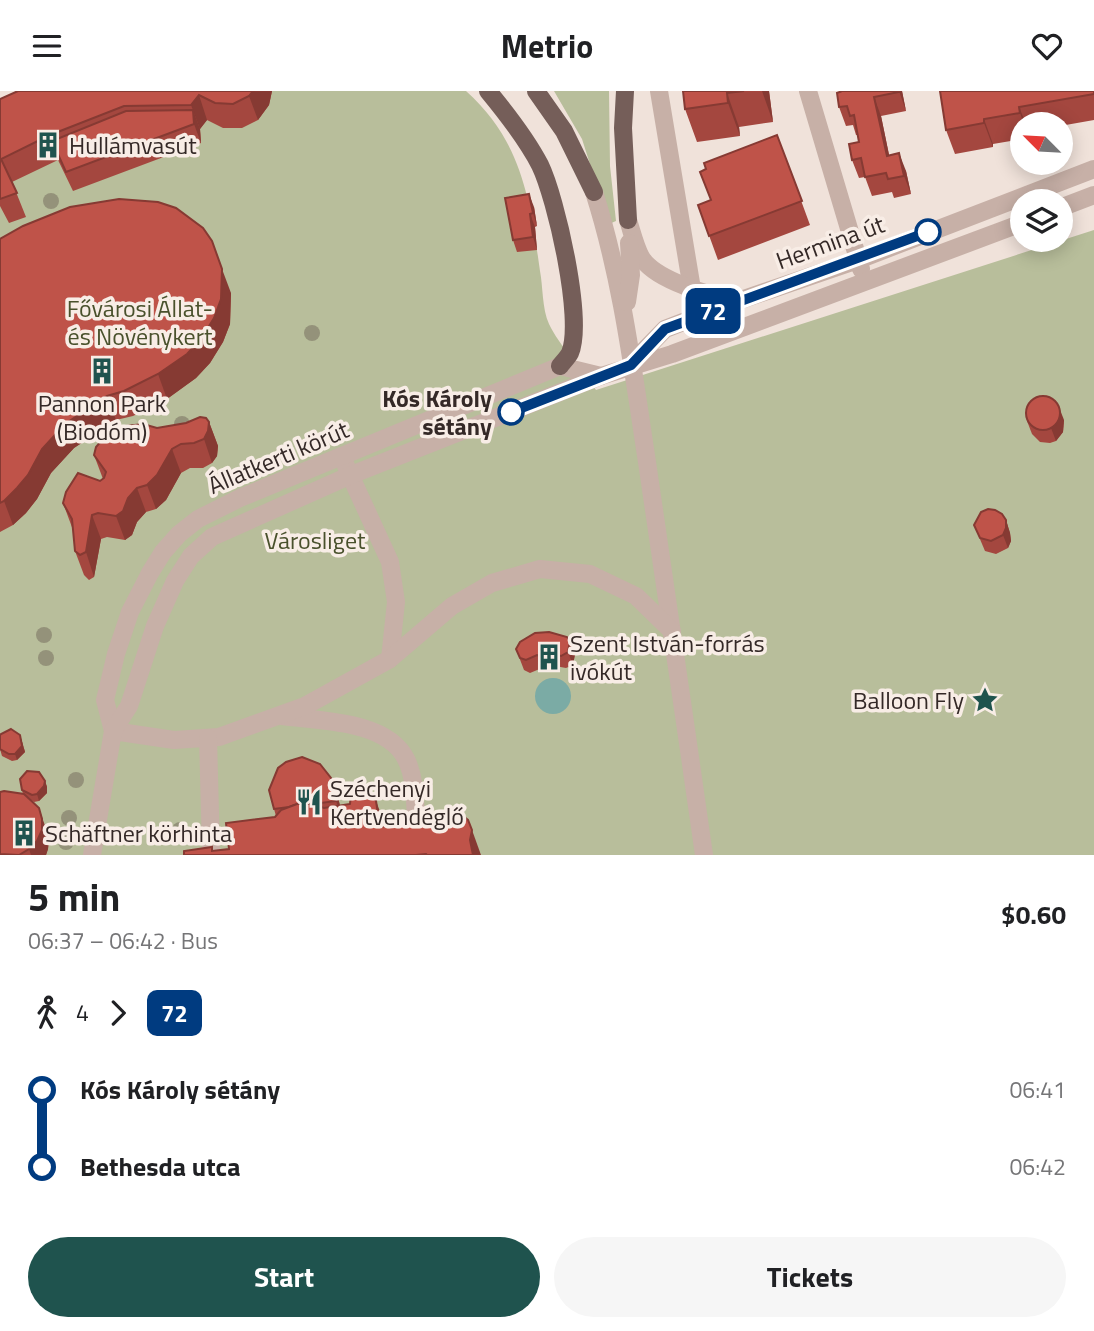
<!DOCTYPE html>
<meta charset="utf-8">
<style>
:root{--surface:#fff;--page:#f6f6f6;--text:#202124;--muted:#757577;--accent:#1f534e}
body{margin:0;font-family:"Titillium Web",sans-serif;background:var(--page);color:var(--text);height:100vh;display:flex;flex-direction:column;font-size:26px;white-space:nowrap}
*{box-sizing:border-box;margin:0}
p{font-size:23px;color:var(--muted)}
.icon{flex:none;width:38px;height:38px;fill:none;stroke:currentColor;stroke-width:2;stroke-linecap:round;stroke-linejoin:round}
.map{position:relative;height:764px;overflow:hidden}
.side{display:flex;flex-direction:column;background:var(--surface);flex:1}
.side>*{flex:none}
.badge{padding:0 14px;border-radius:10px;font-size:24px;line-height:46px}
.needle{width:46px;rotate:294deg}
.buttons{position:absolute;left:1010px;top:21px;display:grid;gap:14px}
.buttons a{display:grid;place-items:center;width:63px;height:63px;border-radius:50%;background:var(--surface);box-shadow:0 4px 18px #0003;font-size:35px}
.map>.badge{position:absolute;translate:-50% -50%;box-shadow:0 0 0 4px #fff}
.legs{display:flex;align-items:center;gap:10px;height:77px;padding:0 28px;font-size:23px}
.legs p{margin-inline-start:auto}
.headline{display:flex;align-items:center;justify-content:space-between;height:119px;padding:0 28px}
h1{font-size:38px;font-weight:700;line-height:52px}
.cta{display:flex;gap:14px;margin-top:auto;padding:14px 28px}
.cta a{flex:1;height:80px;border-radius:42px;background:var(--accent);color:#fff;font-size:28px;font-weight:700;line-height:80px;text-align:center}
.cta a+a{background:var(--page);color:var(--text)}
ul{padding:0 28px;list-style:none}
li{display:flex;align-items:center;gap:24px;height:77px;font-size:26px}
li i{display:grid;place-items:center;width:10px;height:100%;margin:0 9px;background:currentColor}
li i::after{content:'';width:18px;height:18px;margin:-9px;border:5px solid;border-radius:50%;background:var(--surface)}
li p{margin-inline-start:auto}
li:first-child i{background:linear-gradient(#0000 50%,currentColor 0)}
li:last-child i{background:linear-gradient(currentColor 50%,#0000 0)}
header{display:flex;justify-content:space-between;align-items:center;height:91px;padding:0 28px;background:var(--surface);font-size:32px;font-weight:700}
.map>svg:first-child{display:block}
.green{fill:#b8be9b}
.water{fill:#7baba5}
.lines{fill:none;stroke-linecap:round;stroke-linejoin:round}
.minor{stroke:#c7b0a7;stroke-width:18}
.major{stroke:#755e59;stroke-width:18}
.major-bridge{stroke:#755e59;stroke-width:18}
.tree{fill:#94927a}
.wall{fill:#a4473f}
.shaded-wall{fill:#863a33}
.building{fill:#bf5349;stroke:#863a33;stroke-width:2}
.line-1-casing{stroke:#fff;stroke-width:16}
.line-1{stroke:#003b80;stroke-width:10}
.stop-1-dot{fill:#fff;stroke:#003b80;stroke-width:3.5}
.labels{text-anchor:middle;dominant-baseline:central;stroke-width:7;stroke-linejoin:round;paint-order:stroke}
.poi-label{font-size:24px;fill:#342927;stroke:#f8ede6;text-anchor:start}
.street-label{font-size:24px;fill:#342927;stroke:#f8ede6}
.park-label{font-size:24px;fill:#49512c;stroke:#f8ede6}
.stop-label{font-size:24px;font-weight:bold;fill:#342927;stroke:#f8ede6;text-anchor:end}
</style>
<header><svg class="icon" aria-label="menu" viewBox="0 0 24 24"><path d="M4 6h16M4 12h16M4 18h16"/></svg>Metrio<svg class="icon" aria-label="heart" viewBox="0 0 24 24"><path d="M12 20l-8-8c-3-5 5-10 8-4 3-6 11-1 8 4z"/></svg></header>
<div class="map">
<svg width="1094" height="764" viewBox="0 0 1094 764">
<rect width="100%" height="100%" fill="#f0e2da"/>
<g class="green">
<path d="M74,0h392c56,50 64,109 74,180 3,15 2,38 9,53 10,21 33,46 47,66l498,-160v625h-1094v-732z"/>
<polygon points="554,0 609,0 610,75 616,130 609,133 582,48"/>
</g>
<circle class="water" cx="553" cy="605" r="18"/>
<g class="lines">
<g class="minor">
<polyline points="659,0 692,198"/>
<polyline points="808,0 861,178"/>
<path d="M594,101c28,88 39,179 53,270 20,131 38,262 57,393"/>
<polyline points="1060,117 1094,104"/>
<path d="M628,129c4,12 7,26 13,37 14,24 68,37 94,45"/>
<polyline points="627,211 631,184 629,152"/>
<polyline points="630,274 665,238 735,211 858,169 1094,78"/>
<polyline points="346,375 390,471 396,511 390,568"/>
<path d="M282,625c37,5 105,4 124,43 9,18 9,41 10,60"/>
<polyline points="113,640 105,609 116,563 130,521 150,482 163,461 179,443 198,428 240,407 560,275 601,285"/>
<polyline points="113,640 174,649 219,646 305,615 390,568 452,515 492,492 540,478 590,483 636,505 672,540"/>
<polyline points="208,647 211,759"/>
<polyline points="92,764 113,640 129,615 155,535 175,490 191,465 212,446 351,384 601,285 672,263 1022,132"/>
</g>
<g class="major">
<path d="M488,0c19,23 38,47 52,74 16,33 44,155 30,188 -2,4 -7,9 -10,13"/>
<polyline points="625,0 623,37 628,129"/>
</g>
<polyline class="major-bridge" points="536,0 564,40 594,101"/>
</g>
<g class="tree">
<circle cx="51" cy="110" r="8"/>
<circle cx="312" cy="242" r="8"/>
<circle cx="182" cy="333" r="8"/>
<circle cx="44" cy="544" r="8"/>
<circle cx="46" cy="567" r="8"/>
<circle cx="76" cy="689" r="8"/>
<circle cx="69" cy="727" r="8"/>
<circle cx="180" cy="739" r="8"/>
<circle cx="66" cy="751" r="8"/>
</g>
<g class="wall">
<polygon points="18,0 272,0 269,14 258,29 242,37 223,37 207,29 200,38 201,52 73,100 58,69 12,91 26,126 9,132 0,115 0,8"/>
<polygon points="683,0 769,0 773,31 739,36 740,45 697,51 685,18"/>
<polygon points="902,0 906,20 881,25 889,64 906,80 911,103 894,107 892,101 872,105 865,86 859,87 852,69 859,51 858,44 856,44 853,34 846,35 839,16 842,1"/>
<polygon points="940,0 1094,0 1094,29 1060,35 1060,33 1022,33 1022,48 993,53 993,56 955,63 946,39"/>
<polygon points="777,44 810,134 718,169 698,114 711,109"/>
<polygon points="534,116 537,135 535,136 537,159 517,161 513,149"/>
<polygon points="0,148 231,202 230,233 223,251 210,272 196,287 167,308 133,325 116,329 74,357 51,382 37,408 26,422 13,434 0,441"/>
<polygon points="1064,329 1063,341 1056,350 1050,352 1040,351 1032,343 1027,330"/>
<polygon points="209,331 218,355 217,365 212,372 203,377 190,377 181,382 166,409 156,418 146,421 137,431 132,444 125,449 107,446 101,448 94,486 89,489 84,484 75,460 73,439 63,412 103,388 94,364 157,337"/>
<polygon points="1006,429 1010,442 1011,450 1008,457 996,463 985,460 974,434"/>
<polygon points="535,542 575,563 573,574 566,577 555,575 549,580 542,577 530,582 524,579 516,558"/>
<polygon points="20,644 25,661 17,669 12,670 2,665 0,658"/>
<polygon points="45,690 47,696 47,702 39,710 34,711 31,709 46,736 49,747 48,758 46,764 0,764 23,703 22,699"/>
<polygon points="338,706 340,715 385,736 397,734 424,725 426,731 481,764 184,764 229,758 275,726 276,725 274,718"/>
</g>
<g class="shaded-wall">
<polygon points="253,0 272,0 269,14 258,29 249,5"/>
<polygon points="762,0 769,0 773,31"/>
<polygon points="899,0 902,0 906,20"/>
<polygon points="727,2 739,36 740,45 728,12"/>
<polygon points="199,4 207,29 200,38 191,14"/>
<polygon points="874,6 881,25 893,83 887,65"/>
<polygon points="1019,16 1026,33 1024,33 1020,22"/>
<polygon points="193,19 200,38 201,52 194,33"/>
<polygon points="984,28 993,53 993,56 984,32"/>
<polygon points="899,62 906,80 911,103 904,85"/>
<polygon points="529,103 534,116 537,135 533,122"/>
<polygon points="530,123 535,136 537,159 533,146"/>
<polygon points="222,178 231,202 230,233 223,251 210,272 196,287 167,308 158,283"/>
<polygon points="107,305 116,329 74,357 51,382 37,408 26,422 13,434 4,410 42,358 65,333"/>
<polygon points="1059,316 1064,329 1063,341 1056,350 1051,337"/>
<polygon points="209,331 218,355 217,365 212,372 204,348"/>
<polygon points="172,358 181,382 166,409 156,418 147,394"/>
<polygon points="137,397 146,421 137,431 132,444 125,449 116,425 128,407"/>
<polygon points="92,424 101,448 94,486 86,461"/>
<polygon points="1006,429 1010,442 1011,450 1008,457 1003,444"/>
<polygon points="570,550 575,563 573,574 568,561"/>
<polygon points="551,562 555,575 549,580 544,567"/>
<polygon points="20,644 25,661 17,669 15,663"/>
<polygon points="331,687 338,706 343,729 336,710"/>
<polygon points="45,690 47,696 47,702 39,710 37,703"/>
<polygon points="376,710 385,734 388,761 380,736"/>
<polygon points="39,717 49,747 48,758 46,764 31,764 29,758"/>
<polygon points="472,739 481,764 473,764 470,749"/>
</g>
<g class="building">
<polygon points="18,0 253,0 249,5 233,13 215,12 199,4 191,14 124,15 50,44 1,68 17,102 0,108 0,8"/>
<polygon points="683,0 744,0 727,2 728,12 685,18"/>
<polygon points="842,0 899,0 899,1 874,6 887,65 899,62 904,85 888,88 886,82 865,86 861,67 852,69 849,53 859,51 854,24 850,25 847,15 839,16 837,2"/>
<polygon points="940,0 1094,0 1094,3 1019,16 1020,22 984,28 984,32 946,39"/>
<polygon points="193,19 194,33 66,81 52,50 126,20"/>
<polygon points="777,44 802,110 709,145 698,114 711,109 700,81 706,78 704,72"/>
<polygon points="529,103 533,122 530,123 533,146 513,149 505,107"/>
<polygon points="119,108 158,111 176,117 203,137 212,150 222,178 221,208 214,227 201,248 187,263 158,283 124,300 107,305 65,333 42,358 28,384 17,397 4,410 0,412 0,148 23,135 70,116"/>
<circle cx="1043" cy="322" r="17"/>
<polygon points="200,326 206,327 209,331 208,340 204,348 194,352 181,353 172,358 157,384 147,394 137,397 128,407 123,420 116,425 98,422 92,424 86,461 80,464 75,460 72,428 63,412 66,401 78,382 100,390 104,387 106,381 94,364 96,356 109,341 126,335 143,333 157,337 186,332"/>
<polygon points="988,418 995,419 1002,423 1006,429 1006,437 1003,444 991,450 980,447 974,434 981,421"/>
<polygon points="549,541 567,546 570,550 568,561 561,565 551,562 544,567 537,564 526,569 520,567 516,558 520,551 535,542"/>
<polygon points="11,638 20,644 22,655 15,663 9,663 0,658 0,644 1,643"/>
<polygon points="302,666 320,673 331,687 336,710 313,713 297,713 289,716 274,718 269,699 278,677 286,671"/>
<polygon points="27,680 39,681 45,690 44,695 37,703 32,704 22,699 20,688"/>
<polygon points="4,700 24,703 39,717 42,728 42,739 37,750 29,758 19,764 0,763 0,701"/>
<polygon points="368,700 376,710 380,736 397,734 397,729 424,725 425,731 443,730 450,723 460,723 468,729 472,739 470,749 473,764 427,764 426,763 416,764 184,764 184,760 212,756 212,760 229,758 226,732 275,726 281,719 297,713 313,713 324,717 350,713 351,703"/>
</g>
<g class="lines">
<g class="line-1-casing">
<polyline id="line-1" points="511,321 631,274 665,238 928,141"/>
</g>
<use href="#line-1" class="line-1"/>
</g>
<defs>
<g id="building-bare" transform="scale(2.1)"><path d="M-4-6H4V6H1V3H-1V6H-4ZM-2.5-4.3h1.7v1.8h-1.7ZM.8-4.3h1.7v1.8H.8ZM-2.5-1h1.7V.8h-1.7ZM.8-1h1.7V.8H.8Z" fill="#1f534e" stroke="#f8ede6" stroke-width="2.5" paint-order="stroke"/></g>
<g id="sight-bare" transform="scale(2.1)"><path d="M0-6L1.8-2.2L6-1.7L2.9 1.2L3.7 5.4L0 3.3L-3.7 5.4L-2.9 1.2L-6-1.7L-1.8-2.2Z" fill="#1f534e" stroke="#f8ede6" stroke-width="2.5" paint-order="stroke"/></g>
<g id="restaurant-bare" transform="scale(2.1)"><path d="M-5-6h1v4h1v-4h1v4h1v-4h1v5L-1.5 .5V6h-2V.5L-5-1ZM5-6V6H3V1.5H1.5Q1.5-4 5-6Z" fill="#1f534e" stroke="#f8ede6" stroke-width="2.5" paint-order="stroke"/></g>
</defs>
<g fill-rule="evenodd">
<use href="#building-bare" x="48" y="54"/>
<use href="#building-bare" x="102" y="280"/>
<use href="#building-bare" x="549" y="566"/>
<use href="#sight-bare" x="985" y="609"/>
<use href="#restaurant-bare" x="309" y="711"/>
<use href="#building-bare" x="24" y="742"/>
</g>
<g class="stop-1-dot">
<circle cx="928" cy="141" r="12"/>
<circle cx="511" cy="321" r="12"/>
</g>
<g class="labels">
<g class="poi-label">
<text x="69" y="54">Hullámvasút</text>
<text x="102" y="312" text-anchor="middle">Pannon Park<tspan x="102" dy="28">(Biodóm)</tspan></text>
<text x="570" y="552">Szent István-forrás<tspan x="570" dy="28">ivókút</tspan></text>
<text x="964" y="609" text-anchor="end">Balloon Fly</text>
<text x="330" y="697">Széchenyi<tspan x="330" dy="28">Kertvendéglő</tspan></text>
<text x="45" y="742">Schäftner körhinta</text>
</g>
<g class="street-label">
<text transform="translate(830 151) rotate(-20)">Hermina út</text>
<text transform="translate(278 366) rotate(-23)">Állatkerti körút</text>
</g>
<g class="park-label">
<text x="140" y="217">Fővárosi Állat-<tspan x="140" dy="28">és Növénykert</tspan></text>
<text x="315" y="449">Városliget</text>
</g>
<g class="stop-label">
<text x="492" y="307">Kós Károly<tspan x="492" dy="28">sétány</tspan></text>
</g>
</g>
</svg>
<div class="buttons">
<a><svg class="needle" viewBox="-14 -14 28 28"><path d="M0-13l5 13h-10z" fill="#e53935"/><path d="M0 13l5-13h-10z" fill="#757577"/></svg></a>
<a><svg class="icon" aria-label="layers" viewBox="0 0 24 24"><path d="M12 4l9 5-9 5-9-5zM3 14l9 5 9-5"/></svg></a>
</div>
<b class="badge" style="left:713px;top:220px;background:#003b80;color:#fff">72</b>
</div>
<section class="side">
<div class="headline"><div><h1>5 min</h1><p>06:37 – 06:42 · Bus</p></div><b>$0.60</b></div>
<div class="legs"><svg class="icon" aria-label="walk" viewBox="0 0 24 24"><circle cx="13" cy="4" r="2"/><path d="M13 8l-2 6 4 7M11 14l-3 7M7 12l3-4h3l4 4"/></svg>4<svg class="icon" aria-label="forward" viewBox="0 0 24 24"><path d="M9 5l7 7-7 7"/></svg><b class="badge" style="background:#003b80;color:#fff">72</b></div>
<ul>
<li><i style="color:#003b80"></i><b>Kós Károly sétány</b><p>06:41</p></li>
<li><i style="color:#003b80"></i><b>Bethesda utca</b><p>06:42</p></li>
</ul>
<div class="cta"><a>Start</a><a>Tickets</a></div>
</section>
